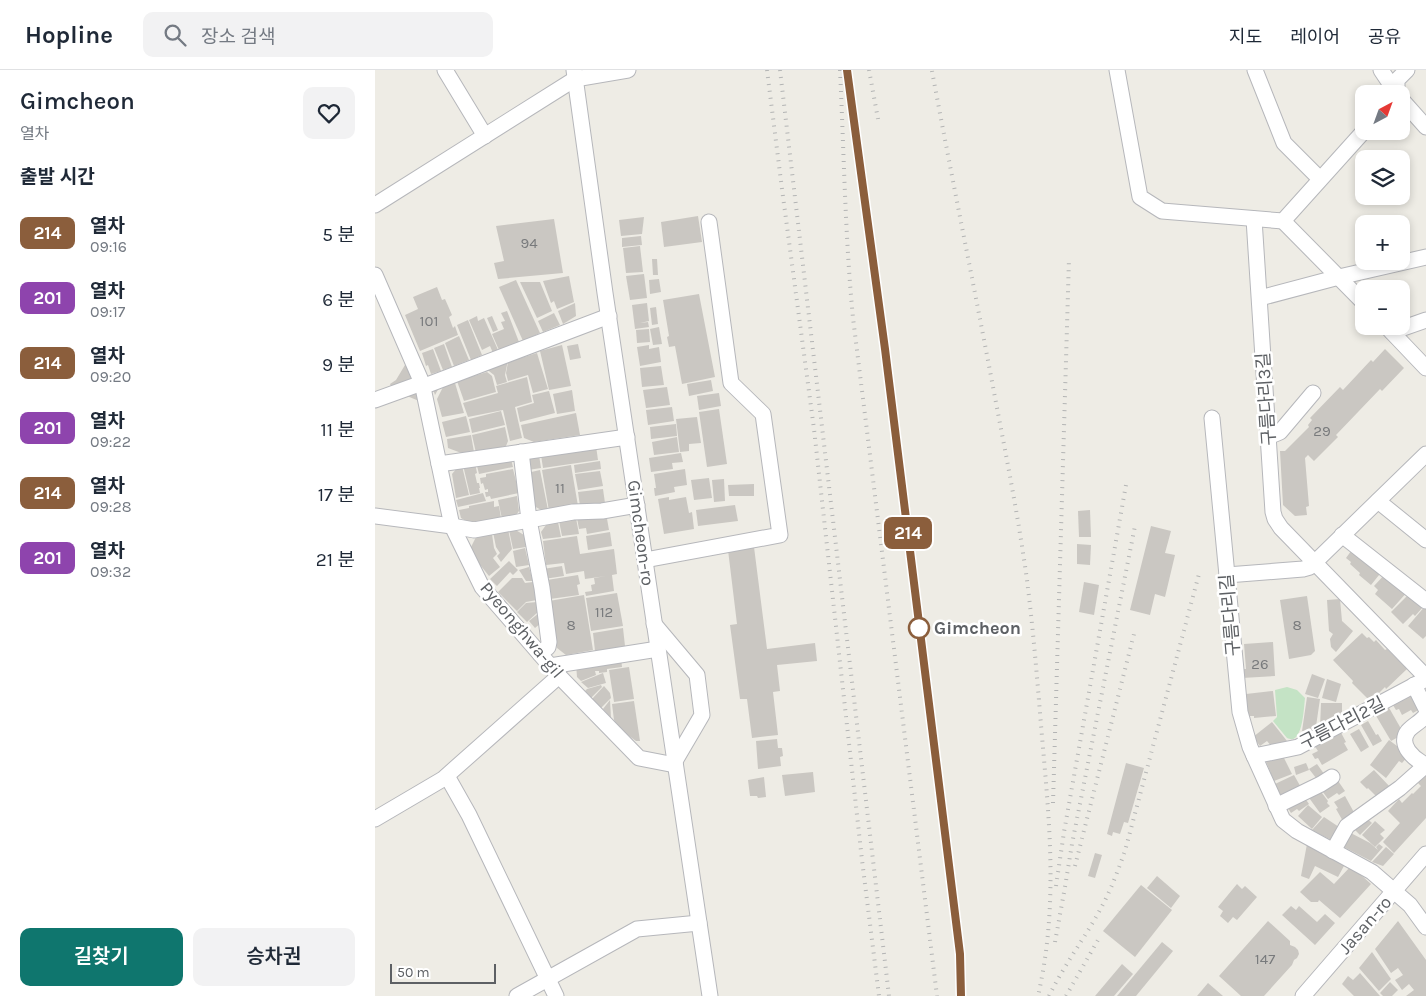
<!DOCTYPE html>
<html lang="ko">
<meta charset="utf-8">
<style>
:root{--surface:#fff;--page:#f2f2f3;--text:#1f2937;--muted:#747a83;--line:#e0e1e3;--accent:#0f766e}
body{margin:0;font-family:Karla,"Noto Sans KR",sans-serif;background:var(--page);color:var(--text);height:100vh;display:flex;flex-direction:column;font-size:19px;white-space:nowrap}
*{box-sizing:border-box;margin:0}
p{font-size:16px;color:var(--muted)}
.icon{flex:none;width:28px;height:28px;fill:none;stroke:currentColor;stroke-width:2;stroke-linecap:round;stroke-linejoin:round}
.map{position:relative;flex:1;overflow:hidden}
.sheet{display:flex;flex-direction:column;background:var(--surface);width:375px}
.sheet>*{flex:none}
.badge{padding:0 10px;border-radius:8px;font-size:18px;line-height:32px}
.needle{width:32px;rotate:41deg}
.fabs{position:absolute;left:980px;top:15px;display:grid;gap:10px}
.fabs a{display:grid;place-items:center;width:55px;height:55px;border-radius:10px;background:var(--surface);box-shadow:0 2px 8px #0003;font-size:25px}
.scale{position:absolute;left:15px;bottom:12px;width:106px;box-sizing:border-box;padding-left:5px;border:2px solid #5d6064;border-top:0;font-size:14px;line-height:18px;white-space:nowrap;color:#5d6064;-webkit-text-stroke:4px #fff;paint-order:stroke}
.map>.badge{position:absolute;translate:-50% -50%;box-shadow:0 0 0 2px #fff}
h2{padding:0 20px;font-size:19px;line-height:45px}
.round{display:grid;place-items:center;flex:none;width:52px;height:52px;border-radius:10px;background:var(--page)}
.overview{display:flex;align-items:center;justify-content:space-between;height:85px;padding:0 20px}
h1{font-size:24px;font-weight:600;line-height:38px}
.cta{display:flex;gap:10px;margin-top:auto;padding:10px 20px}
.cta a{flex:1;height:58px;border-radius:10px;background:var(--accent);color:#fff;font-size:20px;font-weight:600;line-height:58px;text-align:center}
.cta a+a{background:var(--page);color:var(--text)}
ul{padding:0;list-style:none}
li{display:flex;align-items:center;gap:15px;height:65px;padding:0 20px}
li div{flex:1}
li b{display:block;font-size:19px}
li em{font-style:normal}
li .badge{min-width:55px;font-weight:700;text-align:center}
header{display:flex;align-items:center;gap:30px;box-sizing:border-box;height:70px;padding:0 25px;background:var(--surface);border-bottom:1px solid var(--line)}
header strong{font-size:24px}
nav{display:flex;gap:28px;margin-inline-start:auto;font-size:18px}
.search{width:350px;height:45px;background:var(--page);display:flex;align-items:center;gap:12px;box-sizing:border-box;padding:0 18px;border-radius:10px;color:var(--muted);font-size:19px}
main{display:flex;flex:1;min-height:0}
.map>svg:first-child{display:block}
.green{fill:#c4e3c5}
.building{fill:#cac7c2}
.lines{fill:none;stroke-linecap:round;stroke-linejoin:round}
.minor-casing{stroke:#b6b7bb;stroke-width:17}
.minor{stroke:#fff;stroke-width:15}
.rail{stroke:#b3b4b4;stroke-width:4;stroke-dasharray:1 6;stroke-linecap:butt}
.line-casing{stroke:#fff;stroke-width:11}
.line{stroke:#8b5e3c;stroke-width:8}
.stop-dot{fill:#fff;stroke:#8b5e3c;stroke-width:2.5}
.labels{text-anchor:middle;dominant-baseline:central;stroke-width:5;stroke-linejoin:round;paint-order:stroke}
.number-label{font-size:15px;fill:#787a7c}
.street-label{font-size:18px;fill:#5d6064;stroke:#fff}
.stop-label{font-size:18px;font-weight:bold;fill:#5d6064;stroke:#fff;text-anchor:start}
</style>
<header>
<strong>Hopline</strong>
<div class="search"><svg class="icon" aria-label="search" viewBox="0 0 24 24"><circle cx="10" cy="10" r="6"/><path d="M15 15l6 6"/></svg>장소 검색</div>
<nav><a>지도</a><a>레이어</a><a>공유</a></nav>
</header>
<main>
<section class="sheet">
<div class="overview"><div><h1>Gimcheon</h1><p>열차</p></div><a class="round"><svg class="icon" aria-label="heart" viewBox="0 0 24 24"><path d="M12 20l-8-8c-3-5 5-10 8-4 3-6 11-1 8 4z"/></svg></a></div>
<h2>출발 시간</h2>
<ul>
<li><span class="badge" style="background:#8b5e3c;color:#fff">214</span><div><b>열차</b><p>09:16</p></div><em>5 분</em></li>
<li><span class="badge" style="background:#8e44ad;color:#fff">201</span><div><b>열차</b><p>09:17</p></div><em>6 분</em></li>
<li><span class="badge" style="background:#8b5e3c;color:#fff">214</span><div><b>열차</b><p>09:20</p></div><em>9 분</em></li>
<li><span class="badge" style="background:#8e44ad;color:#fff">201</span><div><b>열차</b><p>09:22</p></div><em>11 분</em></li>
<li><span class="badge" style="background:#8b5e3c;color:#fff">214</span><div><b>열차</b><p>09:28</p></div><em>17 분</em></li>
<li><span class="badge" style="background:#8e44ad;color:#fff">201</span><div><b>열차</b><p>09:32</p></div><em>21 분</em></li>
</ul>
<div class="cta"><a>길찾기</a><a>승차권</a></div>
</section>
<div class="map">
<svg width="1051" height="926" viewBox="0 0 1051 926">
<rect width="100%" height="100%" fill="#eeece5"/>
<path class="green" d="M912,617l10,3 8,8c-1,9 -2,34 -10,40 -3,2 -5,1 -8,0l-14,-17 4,-4 -2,-27z"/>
<g class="building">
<polygon points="323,146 327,172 289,177 286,152"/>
<polygon points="269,147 267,164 246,166 244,150"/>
<polygon points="179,149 188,203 123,209 119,193 129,191 121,156"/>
<polygon points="266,166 267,175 247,177 247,168"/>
<polygon points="265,176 268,202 251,203 248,178"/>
<polygon points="277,189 282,189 283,205 278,205"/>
<polygon points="269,204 272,228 255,230 251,206"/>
<polygon points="194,206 199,232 182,239 179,231 176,233 168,211"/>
<polygon points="284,209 286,222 275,224 274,210"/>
<polygon points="141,210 165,263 148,271 124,217"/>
<polygon points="145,212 165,212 177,241 162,248"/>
<polygon points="62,217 67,230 70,229 77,245 74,247 78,258 80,256 83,265 45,281 30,245 43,239 38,227"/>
<polygon points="324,224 340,307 307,314 300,276 294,277 292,267 294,266 288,230"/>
<polygon points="200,233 201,246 188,254 183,241"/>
<polygon points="272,233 274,251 265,253 273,252 274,257 260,259 257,235"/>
<polygon points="281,237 283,254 277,255 275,238"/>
<polygon points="132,241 144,272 124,280 117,264 129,259 126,252 130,251 126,243"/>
<polygon points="179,243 185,255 168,262 163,251"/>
<polygon points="102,246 103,251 109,248 123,280 118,283 115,276 107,280 94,250"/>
<polygon points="117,246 123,260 118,262 112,248"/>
<polygon points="93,250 107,285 96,290 82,255"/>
<polygon points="284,257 287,274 278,275 275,259"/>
<polygon points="274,259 275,272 262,273 261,260"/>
<polygon points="84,266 94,290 79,296 70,273"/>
<polygon points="69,274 77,297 68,300 59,278"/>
<polygon points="203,274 206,288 195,290 192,276"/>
<polygon points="187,275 196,316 174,320 165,281"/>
<polygon points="274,275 274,279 284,277 286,292 265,296 262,277"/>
<polygon points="58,279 66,301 56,304 53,295 51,296 47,283"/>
<polygon points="1010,279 1029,298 1007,321 1005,319 961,365 963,367 939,391 933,385 930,388 934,436 931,437 932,445 920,446 908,435 905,381 910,381 934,357 933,355 937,350 935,348 965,317 968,320 996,290 998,292"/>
<polygon points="162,283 173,319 158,323 153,305 133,311 131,303 133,292"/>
<polygon points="133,290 130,305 132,312 122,315 119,305 110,298 66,314 60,325 54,308"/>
<polygon points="30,295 49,300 44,331 32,326 21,329 15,314 21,310"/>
<polygon points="286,296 289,315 267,317 265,298"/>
<polygon points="112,302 117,306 121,322 89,331 82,311"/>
<polygon points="152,307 157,332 140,337 147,368 135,371 128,340 93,347 88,333 123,323 121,316"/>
<polygon points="336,310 338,321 314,326 312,314"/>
<polygon points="80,313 89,343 67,347 62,329 68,317"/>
<polygon points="292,317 295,335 271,338 268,320"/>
<polygon points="197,320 200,341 182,344 178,324"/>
<polygon points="174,321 180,343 145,352 142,338 159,333 157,325"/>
<polygon points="344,323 346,336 324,340 322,326"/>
<polygon points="297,337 299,351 273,355 271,340"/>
<polygon points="344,339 352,394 332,397 324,342"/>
<polygon points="126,341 130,355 97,363 94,349"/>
<polygon points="201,343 205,365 159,372 149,368 146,355"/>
<polygon points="91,346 95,362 71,367 67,352"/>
<polygon points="322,347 326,373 314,374 314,381 305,382 301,349"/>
<polygon points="301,354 302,366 276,369 275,357"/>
<polygon points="130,357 133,371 131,376 101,383 97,365"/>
<polygon points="96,365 99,382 89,384 73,378 72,369"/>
<polygon points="302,367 304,382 279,385 277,372"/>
<polygon points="221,376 223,390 168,398 166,385"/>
<polygon points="306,383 308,392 297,393 298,399 276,402 274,388"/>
<polygon points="164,385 166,398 153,400 154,387"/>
<polygon points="136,389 138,397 104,404 101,392"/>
<polygon points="225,391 226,399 200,403 199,395"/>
<polygon points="100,393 102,403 100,404 102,413 104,413 105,418 104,418 105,423 95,425 88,395"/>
<polygon points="196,395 203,436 174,441 167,400"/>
<polygon points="87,396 94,425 81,428 77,404 83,397"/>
<polygon points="138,399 144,423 116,429 115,426 111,427 110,422 113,422 113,419 110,420 108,413 106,414 105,408 111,407 111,404"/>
<polygon points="310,399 312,415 299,417 300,422 280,426 279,418 281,418 279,404"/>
<polygon points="165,400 173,440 168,441 159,436 152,403"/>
<polygon points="225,401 228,416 203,420 200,404"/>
<polygon points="334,408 337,428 319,430 316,410"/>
<polygon points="349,409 350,431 339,432 337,410"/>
<polygon points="379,414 379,426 354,426 353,415"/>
<polygon points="228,419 230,433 205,436 203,422"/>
<polygon points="108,423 111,431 83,437 81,430"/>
<polygon points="142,426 144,441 138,449 127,449 123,430"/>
<polygon points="294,427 294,430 311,427 314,443 317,442 319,459 289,464 283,429"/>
<polygon points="119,431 119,437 124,436 126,448 99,452 91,451 86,448 84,440 94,438 94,436"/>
<polygon points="360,435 363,451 323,456 321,440"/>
<polygon points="715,440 716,467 704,467 703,441"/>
<polygon points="231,443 234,460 212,464 211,458 204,459 202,448"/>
<polygon points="201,448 204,464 187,466 184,451"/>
<polygon points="183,452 186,467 168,469 166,462 171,455"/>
<polygon points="776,456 796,461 790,483 800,485 790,527 780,524 775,545 755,540"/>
<polygon points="133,459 137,479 126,492 122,486 125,483 121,477 118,462"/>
<polygon points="139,459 149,465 151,477 138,479 134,460"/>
<polygon points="235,462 237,476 213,480 211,466"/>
<polygon points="117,464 119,478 122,484 118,488 125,497 114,506 94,481 102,465"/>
<polygon points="202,466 205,484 239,479 242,504 237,505 239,521 211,526 210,522 217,521 216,515 220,514 219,508 231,506 210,509 209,501 191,504 189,493 171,495 168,471"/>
<polygon points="702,474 716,475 715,495 702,494"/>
<polygon points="379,477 392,579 440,573 442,591 402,595 405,621 398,622 403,665 377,668 372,629 365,629 355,555 362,554 353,480"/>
<polygon points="979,477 1008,500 996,515 984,505 985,503 975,494 976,492 971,488"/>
<polygon points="150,478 154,495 141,497 138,481"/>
<polygon points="134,491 143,500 138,505 135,502 122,516 115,509"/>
<polygon points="187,496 189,506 169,509 168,499"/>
<polygon points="154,497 158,511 151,511 144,500"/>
<polygon points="1012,502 1033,521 1017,539 1000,524 1003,520 999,516"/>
<polygon points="203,505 205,514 202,515 204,525 175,529 172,510"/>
<polygon points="137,508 147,508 150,513 158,512 162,530 151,532 142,541 123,522"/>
<polygon points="709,512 724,515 719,545 704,542"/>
<polygon points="242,523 248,556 216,561 211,528"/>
<polygon points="1034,524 1048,537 1040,546 1038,544 1028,554 1016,542"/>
<polygon points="209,525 218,580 191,585 182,578 174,531"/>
<polygon points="932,526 940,581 936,585 914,589 905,530"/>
<polygon points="965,529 967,551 978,561 961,582 956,577 955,569 958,564 954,561 952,530"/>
<polygon points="162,532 164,541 152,552 142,542 151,533"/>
<polygon points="1051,535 1051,566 1048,569 1033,556"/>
<polygon points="164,543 166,553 160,558 154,551"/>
<polygon points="248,558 250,576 220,581 218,563"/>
<polygon points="987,563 992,568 994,567 999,572 1001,570 1010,580 1012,579 1032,599 1011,619 1010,617 1002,625 993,629 977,613 978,611 958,590"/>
<polygon points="898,572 900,606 867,608 867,599 871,599 869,574"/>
<polygon points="246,588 247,597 232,599 232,602 224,603 224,601 220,601 221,605 206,611 202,607 201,594"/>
<polygon points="254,597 259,629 239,632 234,600"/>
<polygon points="228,603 231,613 213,618 206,612"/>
<polygon points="937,604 950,609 943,628 930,624"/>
<polygon points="952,609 966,614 961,632 947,628"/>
<polygon points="226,615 227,617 216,628 210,621 212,619"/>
<polygon points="229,616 235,623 236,628 226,638 217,629"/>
<polygon points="898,621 901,646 879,648 879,646 873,646 871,624"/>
<polygon points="1037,621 1047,638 1038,643 1036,640 1027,645 1024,639 1021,640 1016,632"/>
<polygon points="932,627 945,629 940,663 927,661"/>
<polygon points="235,630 236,648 228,639"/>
<polygon points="259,631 265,671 261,671 246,660 239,650 237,634"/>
<polygon points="946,633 967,633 967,646 956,649 956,653 945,658"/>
<polygon points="1013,636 1029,664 1016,671 1000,644"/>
<polygon points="993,651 1001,665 1003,664 1007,671 998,676 986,655"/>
<polygon points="897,652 912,671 908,674 897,677 892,671 885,676 878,667"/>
<polygon points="963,657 971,672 969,673 973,680 947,695 943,688 940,689 937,684 943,681 937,672"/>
<polygon points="984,659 994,677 986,682 975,664"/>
<polygon points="402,669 403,678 407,678 408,686 405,687 406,696 383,699 381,671"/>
<polygon points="1014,670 1034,685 1027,693 1024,691 1011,708 995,695"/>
<polygon points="906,682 917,704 899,711 890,689"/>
<polygon points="751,693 769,698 753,753 749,752 745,764 738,762 737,766 732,764"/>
<polygon points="931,693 934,700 921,705 919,697"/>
<polygon points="942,694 952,708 945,713 934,699"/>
<polygon points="999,700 1016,718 1004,729 993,718 992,719 985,712"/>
<polygon points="438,702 440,722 410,726 407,705"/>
<polygon points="919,705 928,721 908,731 900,714"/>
<polygon points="1051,705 1051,748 1019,783 1008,772 1025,753 1013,741 1024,729 1027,733 1037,723 1038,724 1046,716 1043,713"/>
<polygon points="389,707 391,727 383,728 382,726 375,726 373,710"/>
<polygon points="961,708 970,721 964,725 962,723 953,729 945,718"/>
<polygon points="944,719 953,731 952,733 955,736 945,743 932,725"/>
<polygon points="927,724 934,734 924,741 922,739 916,743 911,735"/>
<polygon points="970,726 981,746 969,753 961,739 963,738 959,732"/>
<polygon points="933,735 947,747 937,759 923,746"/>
<polygon points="988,745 997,753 985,765 979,759"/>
<polygon points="949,747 964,757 958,771 937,760"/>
<polygon points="1000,751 1010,760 1005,764 1009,768 1000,777 987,765"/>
<polygon points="972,761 995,773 1003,780 1001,777 1004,774 1008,777 996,791 965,775"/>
<polygon points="932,774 970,794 963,807 940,796 934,809 926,806"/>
<polygon points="1011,777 1019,784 1008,796 997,792"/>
<polygon points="720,783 727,785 720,808 713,806"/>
<polygon points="976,796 996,814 965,848 944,830 943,832 936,832 925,822 945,802 959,814"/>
<polygon points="782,806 805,826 796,838 772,818"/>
<polygon points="862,814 867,819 870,816 882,827 862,850 858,847 853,853 845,846 848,841 843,837"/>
<polygon points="766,815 797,840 760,887 728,861"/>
<polygon points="916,836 921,840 924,836 942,852 950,844 960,853 940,875 907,845"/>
<polygon points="893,851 915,871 915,875 920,877 923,880 924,884 922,888 919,890 917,895 889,926 866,926 844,906"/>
<polygon points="1023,851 1051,890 1051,926 1031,926 1039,920 1034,914 1027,920 1020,910 1028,905 1023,898 1016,903 1000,879"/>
<polygon points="787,872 798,881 761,926 742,926"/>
<polygon points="997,882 1016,909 1004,921 984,898"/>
<polygon points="747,894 758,904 739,926 720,926"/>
<polygon points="985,903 1005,926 979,926 967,914 973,906 978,910"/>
<polygon points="1015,912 1023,920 1017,926 1008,926 1005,923"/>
<polygon points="833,913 848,926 822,926"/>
</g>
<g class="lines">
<g class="minor-casing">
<g id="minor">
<polyline points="70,0 110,66"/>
<polyline points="199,0 230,223 335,926"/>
<polyline points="742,0 765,127 787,141 908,151 989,61"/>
<polyline points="880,0 909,73 945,109"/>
<polyline points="1006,0 1022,24"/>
<polyline points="1022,24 1022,10 1032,0"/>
<polyline points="1026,29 1051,57"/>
<polyline points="0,135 200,9 253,0"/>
<polyline points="879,149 898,442 900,449 906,458 1051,607"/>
<polyline points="908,151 989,233"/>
<polyline points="0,205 47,313 77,456 107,517 184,606 264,688 300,695"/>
<polyline points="885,228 964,207 1051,187"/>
<polyline points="1011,256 1051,298"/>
<polyline points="1017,262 1051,250"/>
<polyline points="47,317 234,246"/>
<polyline points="0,330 47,313"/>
<polyline points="837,348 865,642 875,677 908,750 922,761 997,802 1035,835 1051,857"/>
<polyline points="893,367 905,362 938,323"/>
<polyline points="64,394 252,367"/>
<polyline points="1003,431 1051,470"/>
<polyline points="0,446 77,456 99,460 154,450 146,382"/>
<polyline points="967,465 1051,531"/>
<polyline points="270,490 405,465 388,344 356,313 334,152"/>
<polyline points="852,505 928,499 935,497 1051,384"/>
<polyline points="279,554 322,605 327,645 300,691"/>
<polyline points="165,584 173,577 174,572 167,518 154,450 198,442 227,441 262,435"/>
<polyline points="175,596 283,579"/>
<polyline points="1039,615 1051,639"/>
<path d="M1051,645c-5,7 -13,10 -18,16 -11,14 7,29 18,34"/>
<polyline points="879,686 923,677 1051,609"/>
<polyline points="72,706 94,745 181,926"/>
<polyline points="901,736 946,714 957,707"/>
<polyline points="0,749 68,709 184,606"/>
<polyline points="958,781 972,756 1025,718 1051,695"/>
<polyline points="142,926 262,859 324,853"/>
<polyline points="928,926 1051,784"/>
</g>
</g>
<use href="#minor" class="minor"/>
<g class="rail">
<polyline points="392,0 407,119 439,359 487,790 504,926"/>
<polyline points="405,0 514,926"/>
<path d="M465,0c4,83 5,166 13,248l84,678"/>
<polyline points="472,0 510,279 585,884 586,926"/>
<polyline points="494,0 503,49"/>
<path d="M557,1c21,113 44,225 65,337 11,57 22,114 30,172 6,48 10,96 14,145 8,93 18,179 -3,271"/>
<polyline points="678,733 694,188"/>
<polyline points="700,796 759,564"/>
<polyline points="681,816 689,762 751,415"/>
<polyline points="680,872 690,817 697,774 760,456"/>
<path d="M674,926c15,-31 36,-58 52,-88 10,-18 17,-38 24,-57l74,-277"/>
<polyline points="691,926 723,870"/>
</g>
</g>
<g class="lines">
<g class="line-casing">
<polyline id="line" points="472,0 510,279 585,884 586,926"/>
</g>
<use href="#line" class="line"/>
</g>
<circle class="stop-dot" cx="544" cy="558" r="10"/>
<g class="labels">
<g class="number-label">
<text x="154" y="173">94</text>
<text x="54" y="251">101</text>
<text x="947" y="361">29</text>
<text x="185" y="418">11</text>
<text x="229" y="542">112</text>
<text x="196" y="555">8</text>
<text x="922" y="555">8</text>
<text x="885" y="594">26</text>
<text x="890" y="889">147</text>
</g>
<g class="street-label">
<text transform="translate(891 329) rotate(-94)">구름다리3길</text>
<text transform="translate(266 463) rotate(82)">Gimcheon-ro</text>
<text transform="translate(855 545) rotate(-95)">구름다리길</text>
<text transform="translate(147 560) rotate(50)">Pyeonghwa-gil</text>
<text transform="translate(967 653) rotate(-27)">구름다리2길</text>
<text transform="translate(990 855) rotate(-49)">Jasan-ro</text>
</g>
<g class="stop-label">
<text x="559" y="558">Gimcheon</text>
</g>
</g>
</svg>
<div class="fabs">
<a><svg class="needle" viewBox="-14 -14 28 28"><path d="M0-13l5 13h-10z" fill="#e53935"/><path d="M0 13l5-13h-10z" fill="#747a83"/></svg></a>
<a><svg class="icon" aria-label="layers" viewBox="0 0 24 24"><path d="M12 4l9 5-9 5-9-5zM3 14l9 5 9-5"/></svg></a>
<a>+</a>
<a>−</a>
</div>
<div class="scale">50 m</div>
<b class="badge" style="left:533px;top:463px;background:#8b5e3c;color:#fff">214</b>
</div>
</main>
